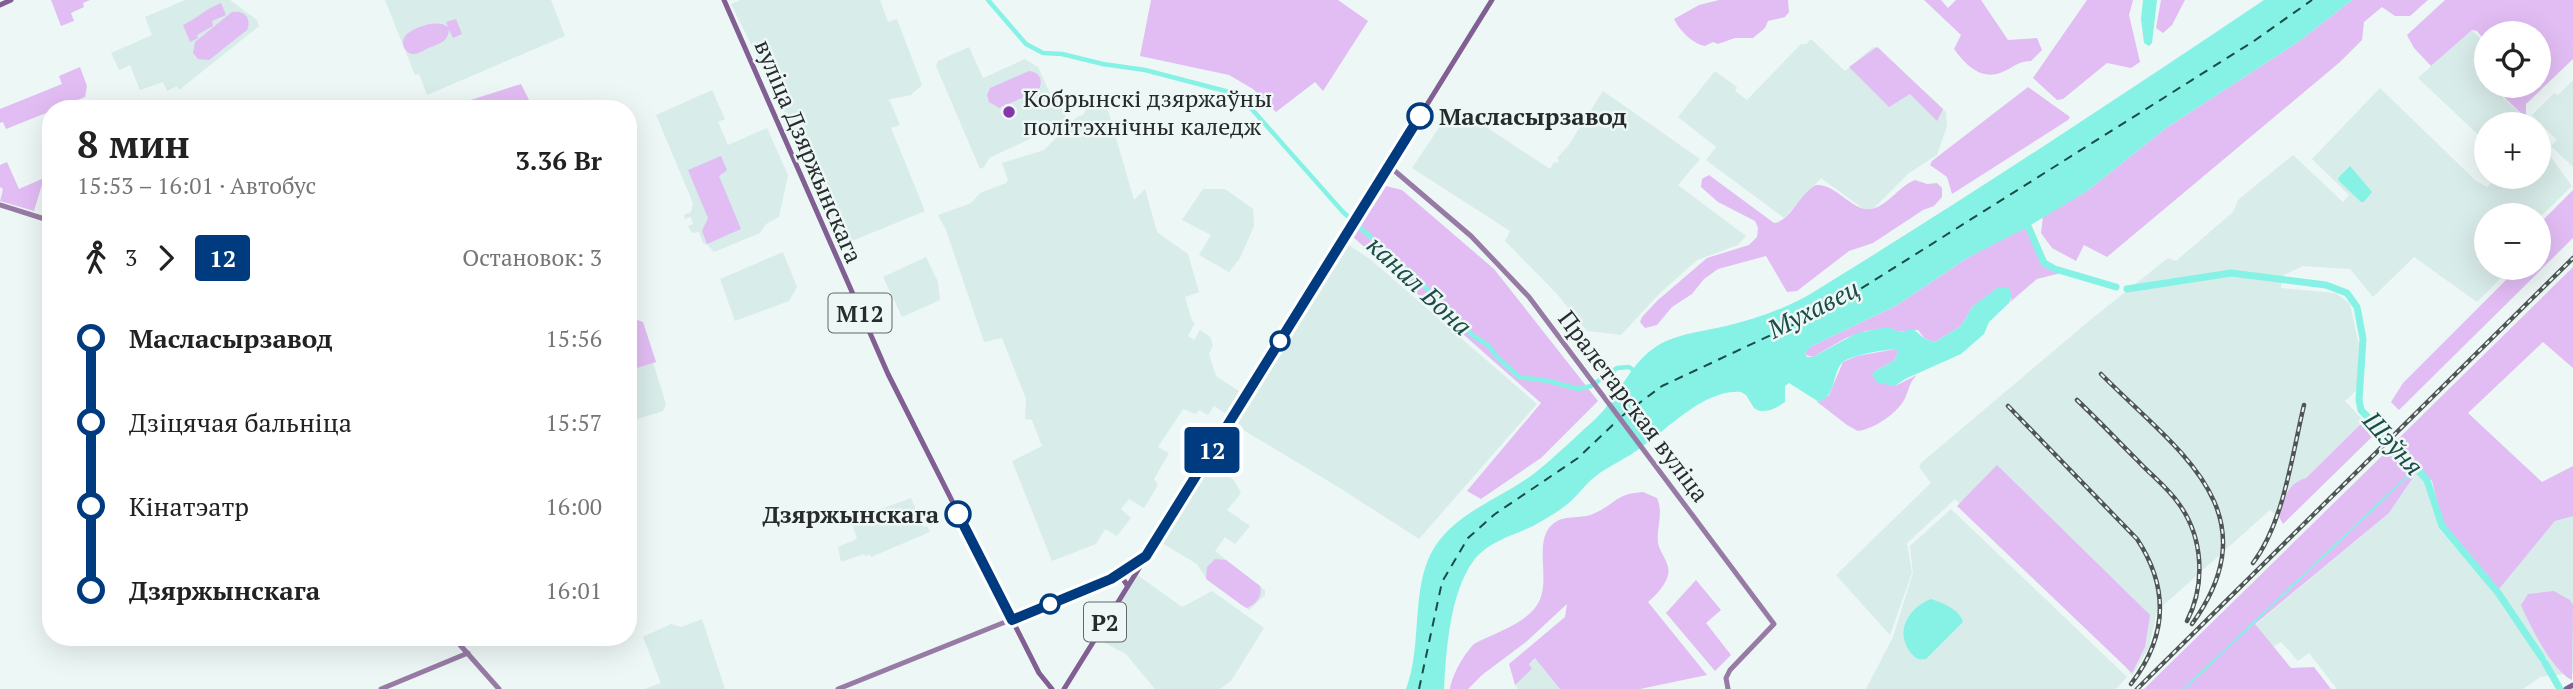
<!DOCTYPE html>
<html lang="ru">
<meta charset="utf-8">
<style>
:root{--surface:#fff;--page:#f2f2f2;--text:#222;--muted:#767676}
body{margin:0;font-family:"PT Serif",serif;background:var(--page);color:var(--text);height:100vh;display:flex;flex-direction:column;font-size:26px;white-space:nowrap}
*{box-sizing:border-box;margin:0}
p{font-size:23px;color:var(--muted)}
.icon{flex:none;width:38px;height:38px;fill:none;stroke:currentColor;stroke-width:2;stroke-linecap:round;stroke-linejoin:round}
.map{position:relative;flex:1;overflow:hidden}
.sheet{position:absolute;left:42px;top:100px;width:595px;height:546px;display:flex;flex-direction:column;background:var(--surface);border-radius:28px;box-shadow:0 7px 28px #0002}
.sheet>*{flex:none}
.badge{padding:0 14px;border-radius:5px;font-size:24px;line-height:46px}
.buttons{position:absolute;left:2474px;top:21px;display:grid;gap:14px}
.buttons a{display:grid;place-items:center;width:77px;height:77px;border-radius:50%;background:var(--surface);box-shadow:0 7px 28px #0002;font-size:35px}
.map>.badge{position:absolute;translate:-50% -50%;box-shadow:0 0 0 4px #fff}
.legs{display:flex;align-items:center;gap:10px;height:77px;padding:0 35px;font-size:23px}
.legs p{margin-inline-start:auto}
.overview{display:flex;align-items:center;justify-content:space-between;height:119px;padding:0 35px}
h1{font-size:38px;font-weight:700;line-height:52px}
ul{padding:0 35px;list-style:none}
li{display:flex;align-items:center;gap:24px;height:84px;font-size:26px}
li i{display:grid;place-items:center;width:10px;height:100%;margin:0 9px;background:currentColor}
li i::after{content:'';width:18px;height:18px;margin:-9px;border:5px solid;border-radius:50%;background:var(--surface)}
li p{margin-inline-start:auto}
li:first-child i{background:linear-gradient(#0000 50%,currentColor 0)}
li:last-child i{background:linear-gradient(currentColor 50%,#0000 0)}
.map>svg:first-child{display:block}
.built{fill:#d8ece9}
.green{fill:#e2bdf4}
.water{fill:#85f2e5}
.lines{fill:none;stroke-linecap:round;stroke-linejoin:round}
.stream{stroke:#85f2e5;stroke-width:2}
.canal{stroke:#85f2e5;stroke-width:4.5}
.river{stroke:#85f2e5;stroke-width:7}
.ferry{stroke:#1c4c47;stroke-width:2;stroke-dasharray:9 7;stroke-linecap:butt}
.secondary{stroke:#977ba5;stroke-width:5}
.primary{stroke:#815f92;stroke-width:5}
.rail-casing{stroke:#4f5554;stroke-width:4.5}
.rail{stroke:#edf7f6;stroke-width:2;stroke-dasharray:5;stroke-linecap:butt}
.line-1-casing{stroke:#fff;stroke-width:16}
.line-1{stroke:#003b80;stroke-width:10}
.poi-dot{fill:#8738a8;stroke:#edf7f6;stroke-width:2.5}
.stop-1-dot{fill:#fff;stroke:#003b80;stroke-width:3.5}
.labels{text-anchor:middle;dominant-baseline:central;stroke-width:5;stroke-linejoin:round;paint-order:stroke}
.shield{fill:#edf7f6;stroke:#626868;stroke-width:2}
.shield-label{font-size:23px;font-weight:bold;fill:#272b2b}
.poi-label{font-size:24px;fill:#272b2b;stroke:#edf7f6;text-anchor:start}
.stop-label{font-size:24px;font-weight:bold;fill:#272b2b;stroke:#edf7f6;text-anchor:start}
.street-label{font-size:24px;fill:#272b2b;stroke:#edf7f6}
.water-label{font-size:26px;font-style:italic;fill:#1c4c47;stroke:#edf7f6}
</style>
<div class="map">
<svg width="2573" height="689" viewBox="0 0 2573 689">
<rect width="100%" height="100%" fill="#edf7f6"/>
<g class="built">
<polygon points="185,0 230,0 257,20 259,26 179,90 177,86 167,91 163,82 140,90 130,65 119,70 111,53 152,35 145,17"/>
<polygon points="385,0 551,0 565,36 427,95 419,74 415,75"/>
<polygon points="741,0 880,0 888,22 897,19 922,85 911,95 886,100 890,101 900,125 891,128 925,211 842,245 812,171 821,166 813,149 806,152 797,130 794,130 731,4"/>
<polygon points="2472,30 2487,46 2487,86 2512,86 2502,97 2528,120 2525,124 2487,124 2487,143 2418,78"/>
<polygon points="1811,39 1845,71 1873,47 1879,48 1946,112 1947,126 1937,155 1909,173 1869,213 1821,178 1784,218 1706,160 1716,147 1678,117 1715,71 1737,87 1735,91 1747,100 1801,44 1806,44"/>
<polygon points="969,47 983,78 1025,59 1038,67 1054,102 1058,101 1068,121 989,158 984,167 980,169 936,66 938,61"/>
<polygon points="2573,80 2573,167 2551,146 2557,140 2532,115 2554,93 2558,95"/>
<polygon points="2380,88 2475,180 2487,187 2498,177 2539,177 2539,141 2572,186 2539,218 2539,215 2487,215 2487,268 2511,268 2477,302 2414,257 2373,297 2350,269 2303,266 2282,276 2281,288 2336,293 2350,304 2359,345 2358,389 2345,401 2364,421 2306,478 2298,481 2286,491 2279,517 2270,510 2157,611 2149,647 2132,676 2120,659 1955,499 1907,543 1912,573 1890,635 1836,575 1931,483 1919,467 1921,463 2089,321 2168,258 2176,261 2233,212 2238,200 2293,155 2343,202 2349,195 2312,159"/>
<polygon points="712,90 725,119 718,122 728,145 767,128 788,175 779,217 766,224 760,233 714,252 708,245 703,243 699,232 692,233 688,226 693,224 691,217 685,219 684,215 691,212 693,203 656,115"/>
<polygon points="1603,91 1700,159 1678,185 1746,236 1738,245 1697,260 1658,295 1621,335 1587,331 1557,294 1505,241 1510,231 1412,168 1445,119 1455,125 1463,112 1550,169 1554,162 1557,163 1559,160 1557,158 1568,146"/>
<polygon points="1102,98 1105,100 1134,200 1145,189 1157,232 1188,254 1199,292 1185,297 1192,321 1195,323 1188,336 1194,340 1200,330 1210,337 1213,345 1209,354 1216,376 1242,393 1228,415 1214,406 1208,415 1199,410 1196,414 1183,409 1158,447 1169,453 1154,479 1158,485 1144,508 1129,499 1121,509 1131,518 1117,536 1105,529 1096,544 1052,561 1012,461 1042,446 1032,420 1025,419 1026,399 1002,338 984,342 946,230 938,215 971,203 980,193 1006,183 1008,180 1002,163 1044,150 1077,117 1083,115 1090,103"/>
<polygon points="1203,189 1225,189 1253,209 1254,226 1240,258 1229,272 1199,255 1211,235 1182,220"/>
<polygon points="1347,244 1370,259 1537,404 1419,539 1335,485 1235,425"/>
<polygon points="783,252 797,287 789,301 735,321 720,279"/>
<polygon points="926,257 938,282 940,300 902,317 883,277"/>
<polygon points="653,363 666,404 663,411 628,422 628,371"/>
<polygon points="1210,465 1234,480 1241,493 1227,510 1250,526 1235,544 1225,537 1215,551 1265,590 1265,595 1249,610 1206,578 1197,564 1162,543"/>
<polygon points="2416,473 2425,482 2440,530 2495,593 2573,500 2573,673 2540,677 2523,689 2337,689 2309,653 2298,661 2281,642 2273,647 2255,625 2389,513"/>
<polygon points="911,498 921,522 924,527 927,526 930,532 871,557 870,554 865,556 864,554 841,562 838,547 857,539 851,520"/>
<polygon points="1951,509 2127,677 2116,689 1866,689 1893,637 1913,573 1910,546"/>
<polygon points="1136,574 1182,607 1212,591 1264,628 1231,681 1220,689 1155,689 1126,654 1099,640"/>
<polygon points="702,619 725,689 645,689 661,683 643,637 671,624 681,627"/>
<polygon points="1536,658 1560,689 1518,689 1515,685 1532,669 1529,664"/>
</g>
<g class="green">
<polygon points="51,0 90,0 83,3 84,7 71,13 74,21 61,26"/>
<polygon points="1151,0 1338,0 1368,21 1323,91 1315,82 1276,112 1253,89 1229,75 1140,56"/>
<path d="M1719,0h69l1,12 -4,5 -17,4 -3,7 -12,10h-18l-17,6 -5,-2 -8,4c-12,-2 -26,-16 -31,-27l25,-14z"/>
<path d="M1924,0h17l7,8 8,-8h25l27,40 29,-2 5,12 -11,11c-16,1 -17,7 -31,12 -20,7 -35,-9 -46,-24l7,-14z"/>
<polygon points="2087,0 2133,0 2129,15 2140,62 2131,68 2107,63 2063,99 2057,100 2033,78"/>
<polygon points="2161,0 2185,0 2172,25 2163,33 2156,28"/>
<polygon points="2352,0 2428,0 2410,16 2395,16 2382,7 2364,22 2362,40 2340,62 2107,257 2084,245 2076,261 2052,248 2041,233 2043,216 2087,191 2166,128 2298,42"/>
<polygon points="2445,0 2573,0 2573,59 2526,104 2526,118 2503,96 2514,86 2539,86 2539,33 2487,33 2487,43 2477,31 2472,30 2431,66 2414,48 2407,35"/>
<path d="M221,3l5,12 -14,6 1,5 -16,9 1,3 -8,4 -7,-17c15,-7 22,-16 38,-22z"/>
<path d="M232,12c12,-2 20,6 15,18l-38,30 -11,-1 -5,-6 2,-11z"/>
<path d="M456,19l6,15 -9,4 -4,-8c-1,11 -8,13 -18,17 -5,2 -11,6 -16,7 -11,1 -16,-13 -8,-20 10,-8 31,-15 41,-7l-2,-5z"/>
<polygon points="1877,47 1943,109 1937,121 1910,94 1889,107 1849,67"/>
<polygon points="80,67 87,86 85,97 57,108 51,108 51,111 6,129 3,122 0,123 0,109 62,84 59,76"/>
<path d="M1029,71c11,1 15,10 9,20l-39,17 -10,-6 -2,-7 3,-7z"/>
<polygon points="521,84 533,108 469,108 461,106 461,103"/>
<polygon points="2028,87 2070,117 2068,120 1952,194 1947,177 1930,165 1932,161"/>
<polygon points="721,156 727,170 719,176 741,229 707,244 702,231 708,218 688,170"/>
<polygon points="7,162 19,189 44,178 34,211 0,201 3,189 0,187 0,165"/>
<path d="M1709,175l65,48c17,-2 24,-28 42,-38 23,-1 38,31 59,23 15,-5 24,-22 40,-28l12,4 10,-1 5,5v9l-8,9 -11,4 -50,33 -24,8 -52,40 -10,1 -21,-36 -48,13 -14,10 -12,15 -20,13 -15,18 -12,3 -5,-6 2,-5 16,-17 49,-42 42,-13 8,-8 1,-9 -3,-7 -37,-19 -17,-15 1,-8z"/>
<path d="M1386,186l16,4 92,79 104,132 -57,57 -60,41 -14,-8 74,-88 -188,-166c10,-18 22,-32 33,-51z"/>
<polygon points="2573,190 2573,238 2399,410 2391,402 2403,383 2518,268 2539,268 2539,247 2542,244 2539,238 2539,224"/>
<polygon points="2028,226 2044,263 2065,272 2037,279 2009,303 2012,298 1973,306 1961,326 1935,342 1925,339 1918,330 1897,332 1890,328 1865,331 1846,338 1813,357 1806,355 1805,351 1810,347 1897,305 1967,258"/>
<polygon points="2573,267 2573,368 2543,342 2468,413 2542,482 2573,466 2573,516 2555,521 2499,589 2446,526 2441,518 2432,481 2395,442"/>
<polygon points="632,318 643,322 656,362 628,371 628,327"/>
<path d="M1896,349l2,3 -4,9 -19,10 20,15 22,-11c-8,7 -8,16 -13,25 -8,14 -30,29 -46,31l-11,-6 -31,-24 3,1 10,-7 14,-33 14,-6z"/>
<path d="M2364,421l9,9 1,5 -91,89 -4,-7c5,-18 7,-33 27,-39z"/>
<polygon points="2391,447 2416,473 2389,513 2255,624 2291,668 2314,667 2331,689 2144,689"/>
<polygon points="1997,465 2150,615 2145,647 2132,673 1957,506"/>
<path d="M1643,492l14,6c7,16 -1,30 1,45 2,11 13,20 10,32 -2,10 -13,21 -20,27l59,73 -67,14h-80l-25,-31 -6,6 3,5 -17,16 -6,-21 56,-47 2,-13 -41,38 -44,33 -14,14h-18c2,-14 14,-35 24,-45 20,-11 50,-19 63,-39 16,-23 -6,-65 17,-82 12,-9 28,-3 41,-10 22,-10 20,-19 48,-21z"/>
<path d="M1215,559l11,1 34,26c3,10 -4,18 -13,22l-4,-2 -37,-27 1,-12z"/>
<polygon points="1696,580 1721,610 1706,623 1731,655 1715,671 1666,613"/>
<path d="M2554,591l16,9 3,5 -1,75c-19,-8 -43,-56 -51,-75l7,-11z"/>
</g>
<g class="water">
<polygon points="2143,0 2157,0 2152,43 2149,46 2144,43 2141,19"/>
<path d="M2264,0h88l-54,42 -132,86 -79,63 -63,38 -57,29 -70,47 -87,42 -5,6 2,4h6l44,-24 30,-6 14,5 12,-3 12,10 10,3 26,-16 12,-20 24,-18 11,-1 4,8 -3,8 -20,19 -5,12 -23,20 -56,25 -10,7 -17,-3 -6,-8 3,-4 19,-10 4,-9 -2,-3c-11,1 -48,6 -55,15 -9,12 -5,31 -22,38l-30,-19 -4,3v16c-10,7 -21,13 -31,6l-8,-13 -5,-3c-39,-3 -75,40 -105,59 -14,10 -32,17 -45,29 -9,8 -16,19 -26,26 -9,7 -21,14 -32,20 -21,10 -44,15 -59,34 -24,32 -28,91 -30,129h-38c17,-43 4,-102 28,-141 23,-37 69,-50 102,-76 19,-15 38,-34 55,-49 29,-24 38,-64 73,-81 19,-9 41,-11 62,-16 29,-7 59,-17 86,-33 153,-94 303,-193 452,-293z"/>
<polygon points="2350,166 2372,192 2364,202 2361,202 2339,181 2338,178"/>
<path d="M1931,599c12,4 29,11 32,23l-37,37c-8,1 -10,0 -15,-6 -17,-21 -3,-45 20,-54z"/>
</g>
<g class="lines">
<polyline class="stream" points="2184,689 2416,468"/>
<polyline class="canal" points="988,0 1026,44 1043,53 1062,54 1103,64 1145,70 1233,93 1242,98 1343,212 1419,281 1472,335 1488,345 1496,356 1519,377 1549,381 1578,389 1591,386 1617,368 1629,367 1636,372"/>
<g class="river">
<polyline points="2025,219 2044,263 2055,269 2116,287"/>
<polyline points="2127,289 2231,273 2326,285 2347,293 2357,307 2363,339 2359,400 2361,410 2427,480 2442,526 2499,594 2542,658"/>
<polyline points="2545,663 2560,689"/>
</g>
<g class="ferry">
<polyline points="1622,416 1662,386 1814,315 1854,293 2254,41 2312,0"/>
<polyline points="1419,689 1442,582 1468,538 1495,514 1578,458 1618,420"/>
</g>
<g class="secondary">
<polyline points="1389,166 1471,236 1529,297 1774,624 1730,670 1726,678 1728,689"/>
<polyline points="0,205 51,221"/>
<polyline points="453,637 499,689"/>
<polyline points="381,689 468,653"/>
<polyline points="838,689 1075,594 1116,576 1146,556"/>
</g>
<g class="primary">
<polyline points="724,0 888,374 1039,673 1052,689"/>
<polyline points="0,5 11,0"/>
<polyline points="1116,576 1123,579 1127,585"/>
<polyline points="1064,689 1492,0"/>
<polyline points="2566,689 2573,685"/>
</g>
<g class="rail-casing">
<g id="rail">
<path d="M2101,374c75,76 173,136 91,250"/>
<path d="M2077,400c21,20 41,41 61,61 13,14 30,27 41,43 24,33 27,80 8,117"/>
<path d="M2008,406l129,133c33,50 30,98 -6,145"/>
<path d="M2253,563c31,-41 39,-108 51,-158"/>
<polyline points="2137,689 2573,258"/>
</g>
</g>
<use href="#rail" class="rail"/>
</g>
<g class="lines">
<g class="line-1-casing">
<polyline id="line-1" points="958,514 1012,620 1111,579 1146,556 1420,116"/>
</g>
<use href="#line-1" class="line-1"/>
</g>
<circle class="poi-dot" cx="1009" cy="112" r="7"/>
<g class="stop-1-dot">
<circle cx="1420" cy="116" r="12"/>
<circle cx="1280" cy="341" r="9"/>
<circle cx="958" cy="514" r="12"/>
<circle cx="1050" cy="604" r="9"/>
</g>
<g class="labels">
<g class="shield">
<rect x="828.5" y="293.5" width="63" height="39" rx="5"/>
<rect x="1084" y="602.5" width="42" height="39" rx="5"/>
</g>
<g class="shield-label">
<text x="860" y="313">М12</text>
<text x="1105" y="622">Р2</text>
</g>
<g class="poi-label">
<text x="1023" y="98">Кобрынскі дзяржаўны<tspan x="1023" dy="28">політэхнічны каледж</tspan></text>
</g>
<g class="stop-label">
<text x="1439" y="116">Масласырзавод</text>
<text x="939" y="514" text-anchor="end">Дзяржынскага</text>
</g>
<g class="street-label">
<text transform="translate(809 151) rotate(67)">вуліца Дзяржынскага</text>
<text transform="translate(1634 406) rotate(53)">Пралетарская вуліца</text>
</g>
<g class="water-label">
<text transform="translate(1420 285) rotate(43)">канал Бона</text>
<text transform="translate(1813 308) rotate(-27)">Мухавец</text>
<text transform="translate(2394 443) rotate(48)">Шэўня</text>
</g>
</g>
</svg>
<div class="buttons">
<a><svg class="icon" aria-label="locate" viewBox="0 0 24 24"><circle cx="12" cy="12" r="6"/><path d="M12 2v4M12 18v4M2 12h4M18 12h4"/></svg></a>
<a>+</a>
<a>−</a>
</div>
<b class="badge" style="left:1212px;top:450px;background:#003b80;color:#fff">12</b>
<section class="sheet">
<div class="overview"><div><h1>8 мин</h1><p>15:53 – 16:01 · Автобус</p></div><b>3.36 Br</b></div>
<div class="legs"><svg class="icon" aria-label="walk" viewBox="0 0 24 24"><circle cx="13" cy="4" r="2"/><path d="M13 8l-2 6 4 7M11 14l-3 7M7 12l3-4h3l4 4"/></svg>3<svg class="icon" aria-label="forward" viewBox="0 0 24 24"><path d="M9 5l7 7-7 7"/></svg><b class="badge" style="background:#003b80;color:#fff">12</b><p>Остановок: 3</p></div>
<ul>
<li><i style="color:#003b80"></i><b>Масласырзавод</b><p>15:56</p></li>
<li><i style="color:#003b80"></i><span>Дзіцячая бальніца</span><p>15:57</p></li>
<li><i style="color:#003b80"></i><span>Кінатэатр</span><p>16:00</p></li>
<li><i style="color:#003b80"></i><b>Дзяржынскага</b><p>16:01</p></li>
</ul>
</section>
</div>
